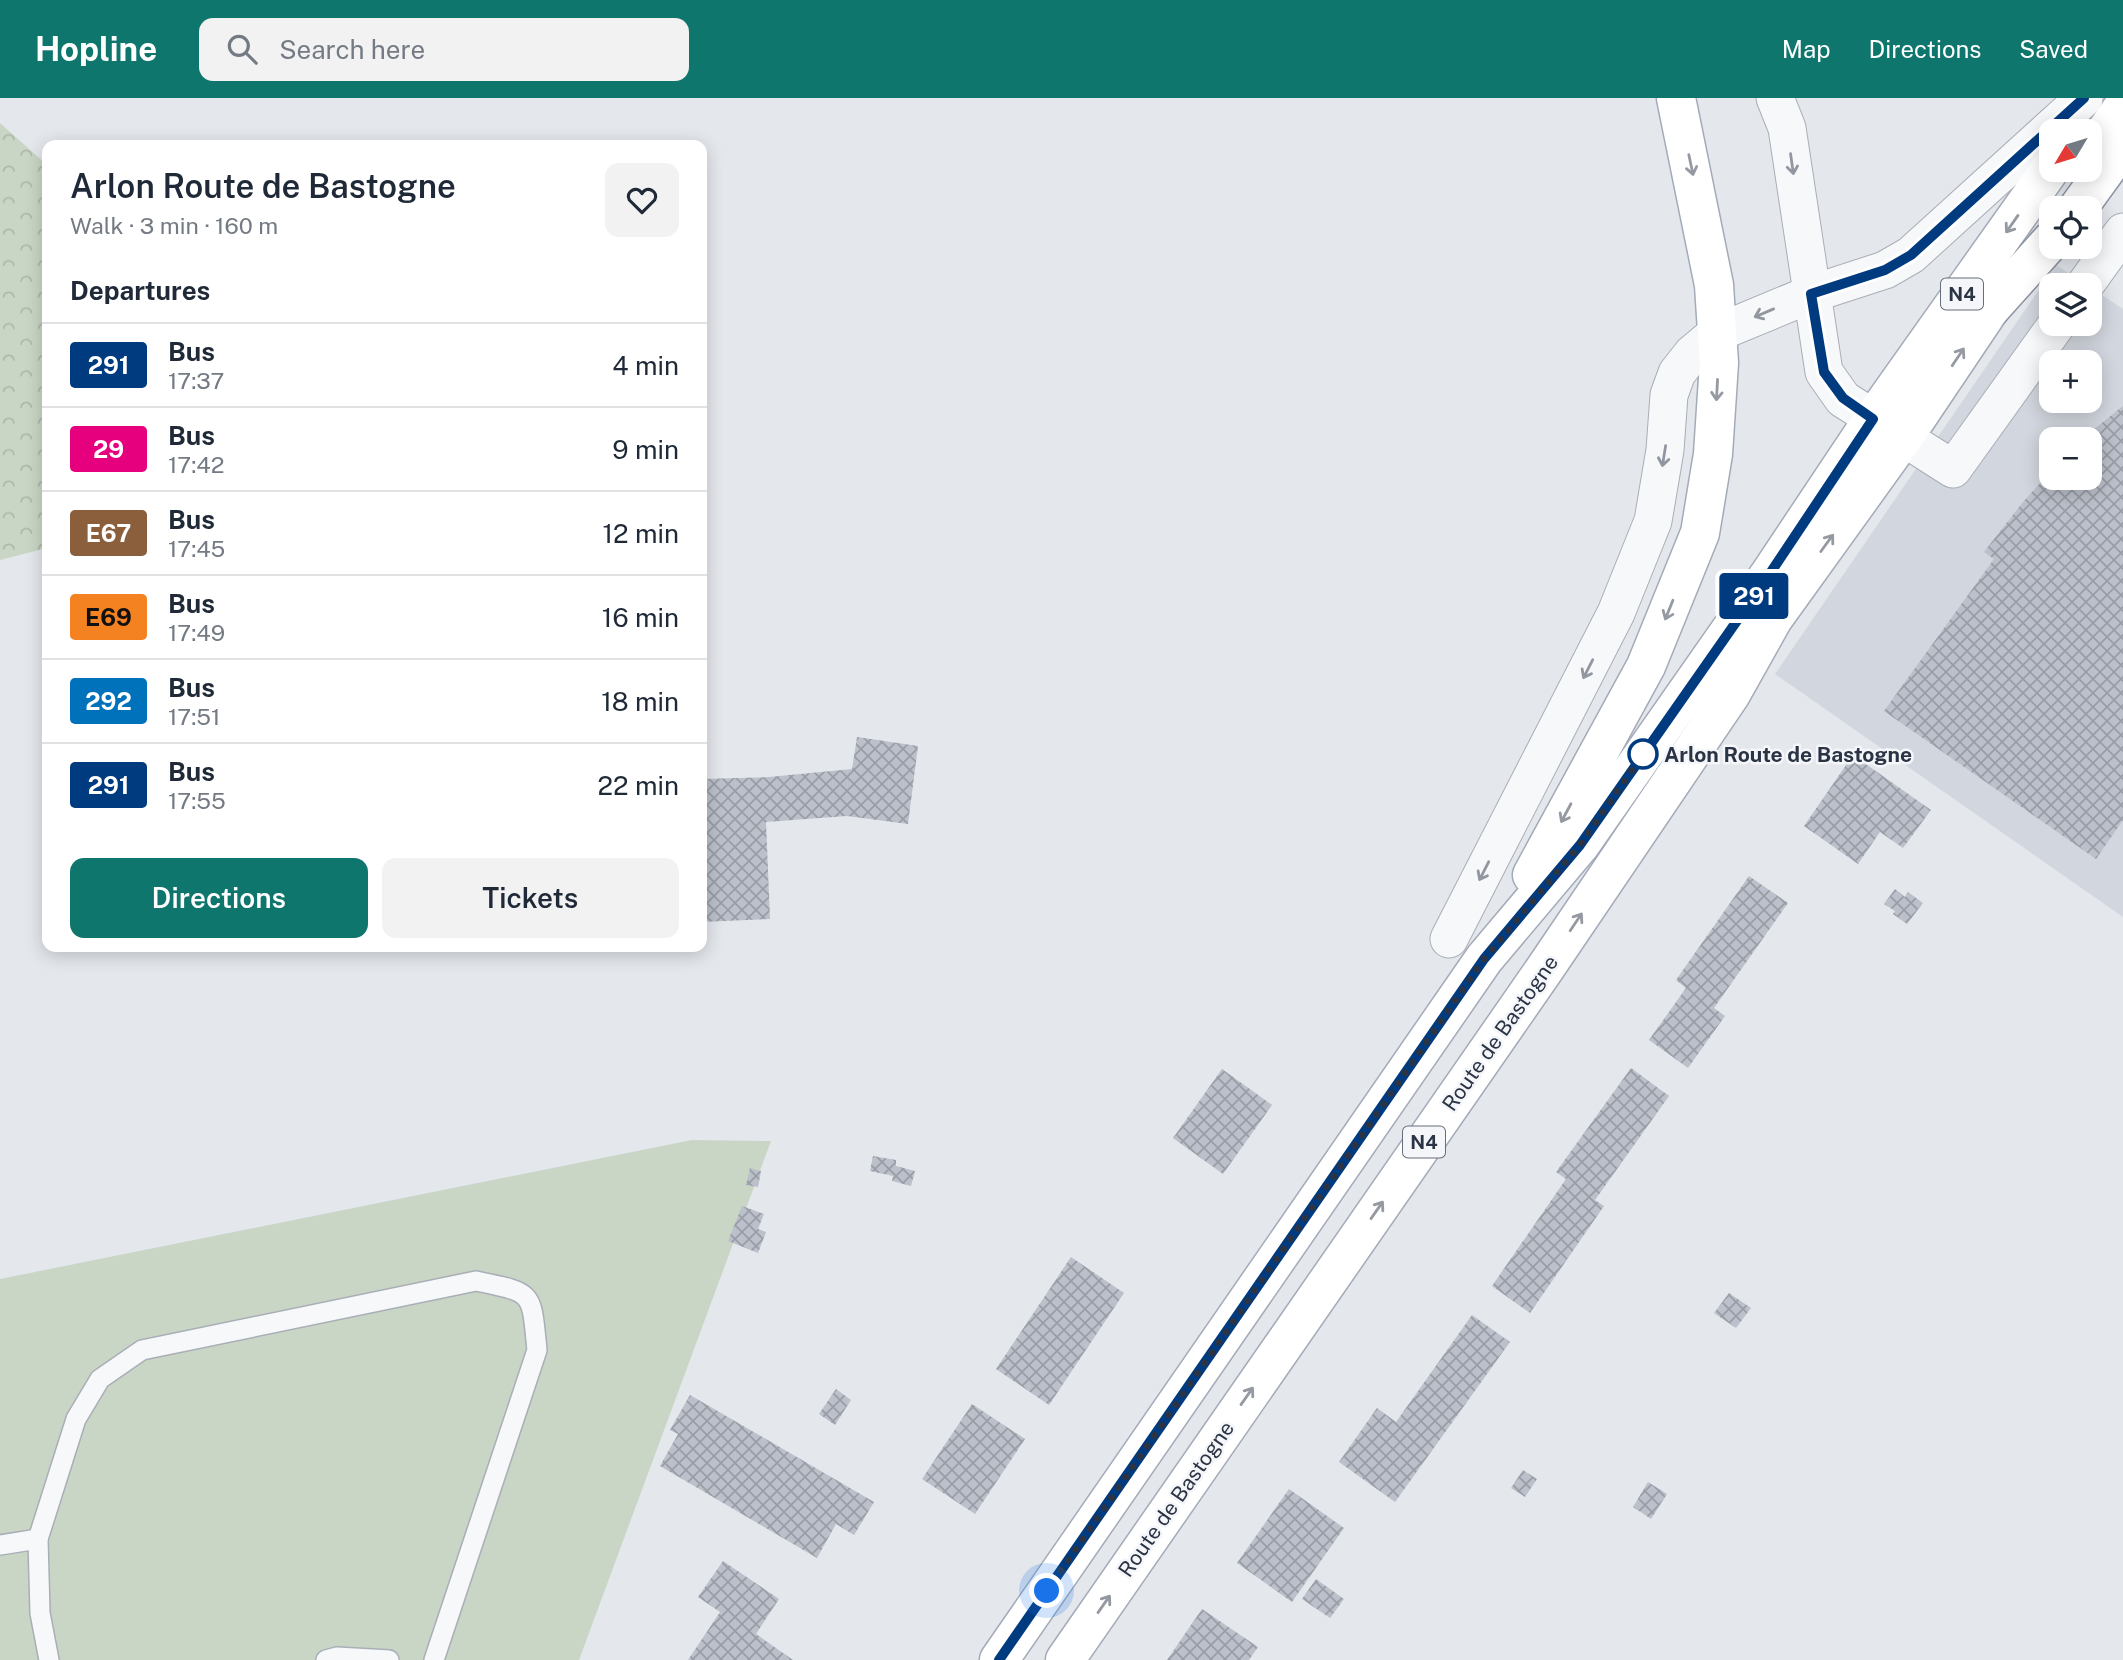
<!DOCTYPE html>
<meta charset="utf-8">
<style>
:root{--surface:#fff;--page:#f2f2f3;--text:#1f2937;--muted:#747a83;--line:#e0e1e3;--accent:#0f766e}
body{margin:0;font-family:"Public Sans",sans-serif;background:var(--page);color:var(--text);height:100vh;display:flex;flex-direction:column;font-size:26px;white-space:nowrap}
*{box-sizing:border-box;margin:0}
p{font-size:23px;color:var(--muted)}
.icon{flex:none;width:38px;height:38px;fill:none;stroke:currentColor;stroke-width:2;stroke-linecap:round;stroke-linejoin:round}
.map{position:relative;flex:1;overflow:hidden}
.panel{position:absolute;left:42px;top:42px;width:665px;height:812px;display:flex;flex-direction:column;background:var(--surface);border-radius:14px;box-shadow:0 4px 18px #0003}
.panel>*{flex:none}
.badge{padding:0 14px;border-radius:5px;font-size:24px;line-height:46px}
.needle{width:46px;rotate:232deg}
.buttons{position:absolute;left:2039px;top:21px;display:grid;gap:14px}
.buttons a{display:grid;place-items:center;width:63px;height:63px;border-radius:14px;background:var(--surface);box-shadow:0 4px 18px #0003;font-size:35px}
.you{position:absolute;width:35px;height:35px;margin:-18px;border:5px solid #fff;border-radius:50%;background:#1a73e8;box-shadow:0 0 0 10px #1a73e833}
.map>.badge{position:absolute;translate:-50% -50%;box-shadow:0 0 0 4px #fff}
h2{padding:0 28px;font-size:26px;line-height:63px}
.round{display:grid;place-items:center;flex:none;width:74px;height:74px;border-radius:14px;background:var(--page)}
.overview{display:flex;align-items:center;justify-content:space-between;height:119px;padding:0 28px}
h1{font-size:33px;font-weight:600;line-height:52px}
.action{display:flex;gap:14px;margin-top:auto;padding:14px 28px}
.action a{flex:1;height:80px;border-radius:14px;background:var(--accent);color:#fff;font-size:28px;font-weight:600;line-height:80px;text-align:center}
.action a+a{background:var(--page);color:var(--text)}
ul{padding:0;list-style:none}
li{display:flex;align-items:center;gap:21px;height:84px;padding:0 28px;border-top:2px solid var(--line)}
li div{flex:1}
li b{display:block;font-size:26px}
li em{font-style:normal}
li .badge{min-width:77px;font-weight:700;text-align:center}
header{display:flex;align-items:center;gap:42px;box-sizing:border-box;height:98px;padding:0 35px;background:var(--accent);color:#fff}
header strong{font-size:33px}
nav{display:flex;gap:38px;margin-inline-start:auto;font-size:24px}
.search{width:490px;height:63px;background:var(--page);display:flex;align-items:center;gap:18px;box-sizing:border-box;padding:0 24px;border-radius:14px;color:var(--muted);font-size:26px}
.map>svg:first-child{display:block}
.built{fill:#d2d6de;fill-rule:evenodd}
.green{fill:#c9d6c5}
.forest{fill:url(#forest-crowns)}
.building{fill:url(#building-cross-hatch)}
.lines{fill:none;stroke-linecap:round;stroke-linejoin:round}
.lane-casing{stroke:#a9aeb7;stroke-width:22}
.street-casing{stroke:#a9aeb7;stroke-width:39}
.primary-casing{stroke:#a3abb8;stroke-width:41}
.highway-casing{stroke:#8b94a3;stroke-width:41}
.lane{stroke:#f7f8fa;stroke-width:19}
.street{stroke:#f7f8fa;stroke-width:37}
.primary{stroke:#fff;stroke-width:38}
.highway{stroke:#fff;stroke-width:38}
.oneway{stroke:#9196a0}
.oneway2{stroke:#959aa2}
.line-casing{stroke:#fff;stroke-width:16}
.line{stroke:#003b80;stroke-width:10}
.walk{stroke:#2b3445;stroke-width:7;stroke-dasharray:0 12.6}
.stop-dot{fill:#fff;stroke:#003b80;stroke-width:3.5}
.labels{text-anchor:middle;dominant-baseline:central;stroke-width:5;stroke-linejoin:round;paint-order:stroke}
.shield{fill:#f4f6f9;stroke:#676e7b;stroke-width:2}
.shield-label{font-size:19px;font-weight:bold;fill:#2b3445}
.stop-label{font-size:21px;font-weight:bold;fill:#2b3445;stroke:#f4f6f9;text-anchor:start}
.street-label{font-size:21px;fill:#2b3445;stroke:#f4f6f9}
</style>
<header>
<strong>Hopline</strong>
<div class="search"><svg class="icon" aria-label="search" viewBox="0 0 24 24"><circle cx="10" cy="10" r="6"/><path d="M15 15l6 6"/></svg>Search here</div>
<nav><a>Map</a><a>Directions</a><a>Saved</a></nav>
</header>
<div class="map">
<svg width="2123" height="1562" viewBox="0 0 2123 1562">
<defs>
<pattern id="forest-crowns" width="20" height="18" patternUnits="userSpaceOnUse" patternTransform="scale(1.75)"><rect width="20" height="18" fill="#c9d6c5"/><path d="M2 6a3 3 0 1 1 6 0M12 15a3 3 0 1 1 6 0" fill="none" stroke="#adb8ab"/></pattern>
<pattern id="building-cross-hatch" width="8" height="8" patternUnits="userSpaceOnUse" patternTransform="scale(1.75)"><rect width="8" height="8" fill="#bbc0ca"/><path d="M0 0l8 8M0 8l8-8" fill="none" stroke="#989da6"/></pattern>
</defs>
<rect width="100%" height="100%" fill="#e4e7ec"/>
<path class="built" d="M2056,167l31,20h-36v39h39v-37l33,22v608l-348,-243zM2051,264h39v39h-39zM2051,341h39v39h-39z"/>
<polygon class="green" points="692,1042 771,1043 579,1562 0,1562 0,1181"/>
<polygon class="forest" points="0,25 47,67 47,450 0,462"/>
<g class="building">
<polygon points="2123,308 2123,722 2096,761 1884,613 1994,461 1984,454 2023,404 2051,373 2051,380 2090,380 2090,341 2082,341"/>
<polygon points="857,639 918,648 908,726 847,718 766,724 770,821 702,824 702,681 769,679 852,671"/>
<polygon points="1853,657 1931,712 1903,750 1880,734 1858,766 1804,728"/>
<polygon points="1749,778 1788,805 1714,910 1725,918 1688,970 1649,942 1686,890 1676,882"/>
<polygon points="1895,791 1905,799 1908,794 1923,805 1907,826 1893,816 1895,813 1884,806"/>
<polygon points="1631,970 1669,998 1595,1102 1604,1108 1530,1215 1492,1188 1566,1081 1556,1074"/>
<polygon points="1222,971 1272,1007 1223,1076 1173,1040"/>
<polygon points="873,1058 896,1062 896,1068 915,1073 911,1088 892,1083 893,1078 870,1073"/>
<polygon points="750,1070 761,1073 758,1089 746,1087"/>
<polygon points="742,1108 764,1116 758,1131 766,1134 758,1155 728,1143"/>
<polygon points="1071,1159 1124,1195 1049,1307 996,1271"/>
<polygon points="1729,1195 1751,1210 1736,1230 1714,1215"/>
<polygon points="1472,1217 1510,1244 1395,1404 1339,1364 1377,1310 1396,1324"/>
<polygon points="836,1291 851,1302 835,1327 819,1316"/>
<polygon points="690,1297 874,1404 854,1437 836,1426 817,1460 660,1368 678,1336 670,1332"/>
<polygon points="972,1306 1025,1341 975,1416 922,1381"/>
<polygon points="1523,1372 1537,1381 1525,1399 1511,1390"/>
<polygon points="1648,1384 1667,1396 1651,1421 1633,1409"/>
<polygon points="1289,1391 1344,1430 1292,1504 1237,1465"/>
<polygon points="723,1463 779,1501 756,1536 793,1562 688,1562 720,1514 698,1499"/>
<polygon points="1316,1481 1344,1501 1330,1520 1302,1501"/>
<polygon points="1202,1511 1258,1549 1249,1562 1167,1562"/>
</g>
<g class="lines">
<g class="lane-casing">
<g id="lane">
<polyline points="0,1447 38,1441"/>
<path d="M49,1562l-9,-47 -2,-74 38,-120 24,-40 42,-29 334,-69c59,12 55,10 61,69l-103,310"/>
<polyline points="326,1562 337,1559 389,1562"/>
</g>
</g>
<g class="street-casing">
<g id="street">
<polyline points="1775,0 1787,30 1824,274 1843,301 1953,371 2057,226"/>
<polyline points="2085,187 2123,134"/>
<polyline points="1449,841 1616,515 1653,423 1665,352 1669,297 1677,275 1692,256 1717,235 1811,196 1885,172 1911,157 2084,0"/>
</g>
</g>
<g class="primary-casing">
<g id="primary">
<polyline points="2090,56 2123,9"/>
<polyline points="1532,777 1646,568 1700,435 1713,356 1719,265 1714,187 1676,0"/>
<polyline points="999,1562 1484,861 1580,747 1769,477 1873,321 2051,70"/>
<polyline points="1065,1562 1544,872 1731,596 1773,521 1904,339 1990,211 2007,183"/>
</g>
</g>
<g class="highway-casing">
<g id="highway">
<polyline points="2078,110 2123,48"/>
<polyline points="1990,211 2051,143"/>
</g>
</g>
<use href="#lane" class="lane"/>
<use href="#street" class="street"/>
<use href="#primary" class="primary"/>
<use href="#highway" class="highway"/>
</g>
<defs><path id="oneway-shaft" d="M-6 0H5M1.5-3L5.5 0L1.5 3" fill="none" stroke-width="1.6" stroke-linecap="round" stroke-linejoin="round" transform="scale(1.75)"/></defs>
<g class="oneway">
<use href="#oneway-shaft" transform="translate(1792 66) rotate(82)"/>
<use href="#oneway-shaft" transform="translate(1764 215) rotate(157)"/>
<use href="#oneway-shaft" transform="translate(1664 358) rotate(99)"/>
<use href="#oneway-shaft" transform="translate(1588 571) rotate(117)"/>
<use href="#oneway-shaft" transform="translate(1484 773) rotate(117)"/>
</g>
<g class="oneway2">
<use href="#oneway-shaft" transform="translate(1691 67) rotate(78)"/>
<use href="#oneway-shaft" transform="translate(2012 126) rotate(125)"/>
<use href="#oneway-shaft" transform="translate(1958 259) rotate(-56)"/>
<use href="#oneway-shaft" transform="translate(1717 292) rotate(93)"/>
<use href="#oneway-shaft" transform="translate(1827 445) rotate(-54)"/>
<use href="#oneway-shaft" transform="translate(1669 512) rotate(112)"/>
<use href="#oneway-shaft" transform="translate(1566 715) rotate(118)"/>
<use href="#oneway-shaft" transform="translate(1576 824) rotate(-56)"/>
<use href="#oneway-shaft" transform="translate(1377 1112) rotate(-55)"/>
<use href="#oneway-shaft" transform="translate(1247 1298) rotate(-55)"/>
<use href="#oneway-shaft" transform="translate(1104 1506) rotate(-55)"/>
</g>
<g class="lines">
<g class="line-casing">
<polyline id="line" points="999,1562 1484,861 1580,747 1769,477 1873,321 1843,300 1824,274 1811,196 1885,172 1911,157 2084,0"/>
</g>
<use href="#line" class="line"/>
<polyline class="walk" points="1047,1493 1484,861 1580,747 1643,656"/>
</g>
<circle class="stop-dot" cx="1643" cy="656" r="14"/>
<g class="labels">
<g class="shield">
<rect x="1941" y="180.5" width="42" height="31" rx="5"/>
<rect x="1403" y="1028.5" width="42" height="31" rx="5"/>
</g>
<g class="shield-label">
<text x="1962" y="196">N4</text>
<text x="1424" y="1044">N4</text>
</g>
<g class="stop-label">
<text x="1664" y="656">Arlon Route de Bastogne</text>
</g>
<g class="street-label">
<text transform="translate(1500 935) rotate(-55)">Route de Bastogne</text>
<text transform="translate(1176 1401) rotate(-55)">Route de Bastogne</text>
</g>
</g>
</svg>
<div class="buttons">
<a><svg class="needle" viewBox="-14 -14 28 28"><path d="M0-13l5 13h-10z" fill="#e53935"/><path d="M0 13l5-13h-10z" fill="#747a83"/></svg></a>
<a><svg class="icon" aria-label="locate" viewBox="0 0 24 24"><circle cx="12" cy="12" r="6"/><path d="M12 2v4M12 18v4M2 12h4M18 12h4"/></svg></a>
<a><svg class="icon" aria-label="layers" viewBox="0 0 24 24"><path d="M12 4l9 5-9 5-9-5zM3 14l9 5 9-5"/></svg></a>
<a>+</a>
<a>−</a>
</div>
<div class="you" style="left:1047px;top:1493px"></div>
<b class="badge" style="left:1754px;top:498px;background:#003b80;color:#fff">291</b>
<section class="panel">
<div class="overview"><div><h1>Arlon Route de Bastogne</h1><p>Walk · 3 min · 160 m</p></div><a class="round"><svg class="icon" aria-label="heart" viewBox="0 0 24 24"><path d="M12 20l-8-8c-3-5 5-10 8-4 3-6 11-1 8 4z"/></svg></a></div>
<h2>Departures</h2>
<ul>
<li><span class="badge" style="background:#003b80;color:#fff">291</span><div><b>Bus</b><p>17:37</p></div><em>4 min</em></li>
<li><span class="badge" style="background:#e6007e;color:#fff">29</span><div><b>Bus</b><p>17:42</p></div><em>9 min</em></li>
<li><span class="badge" style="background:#8b5e3c;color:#fff">E67</span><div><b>Bus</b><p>17:45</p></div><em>12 min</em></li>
<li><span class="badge" style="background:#f58220;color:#111">E69</span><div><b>Bus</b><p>17:49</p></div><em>16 min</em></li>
<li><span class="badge" style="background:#0072bc;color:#fff">292</span><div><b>Bus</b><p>17:51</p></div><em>18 min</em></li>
<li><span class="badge" style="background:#003b80;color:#fff">291</span><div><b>Bus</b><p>17:55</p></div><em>22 min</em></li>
</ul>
<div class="action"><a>Directions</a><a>Tickets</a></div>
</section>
</div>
